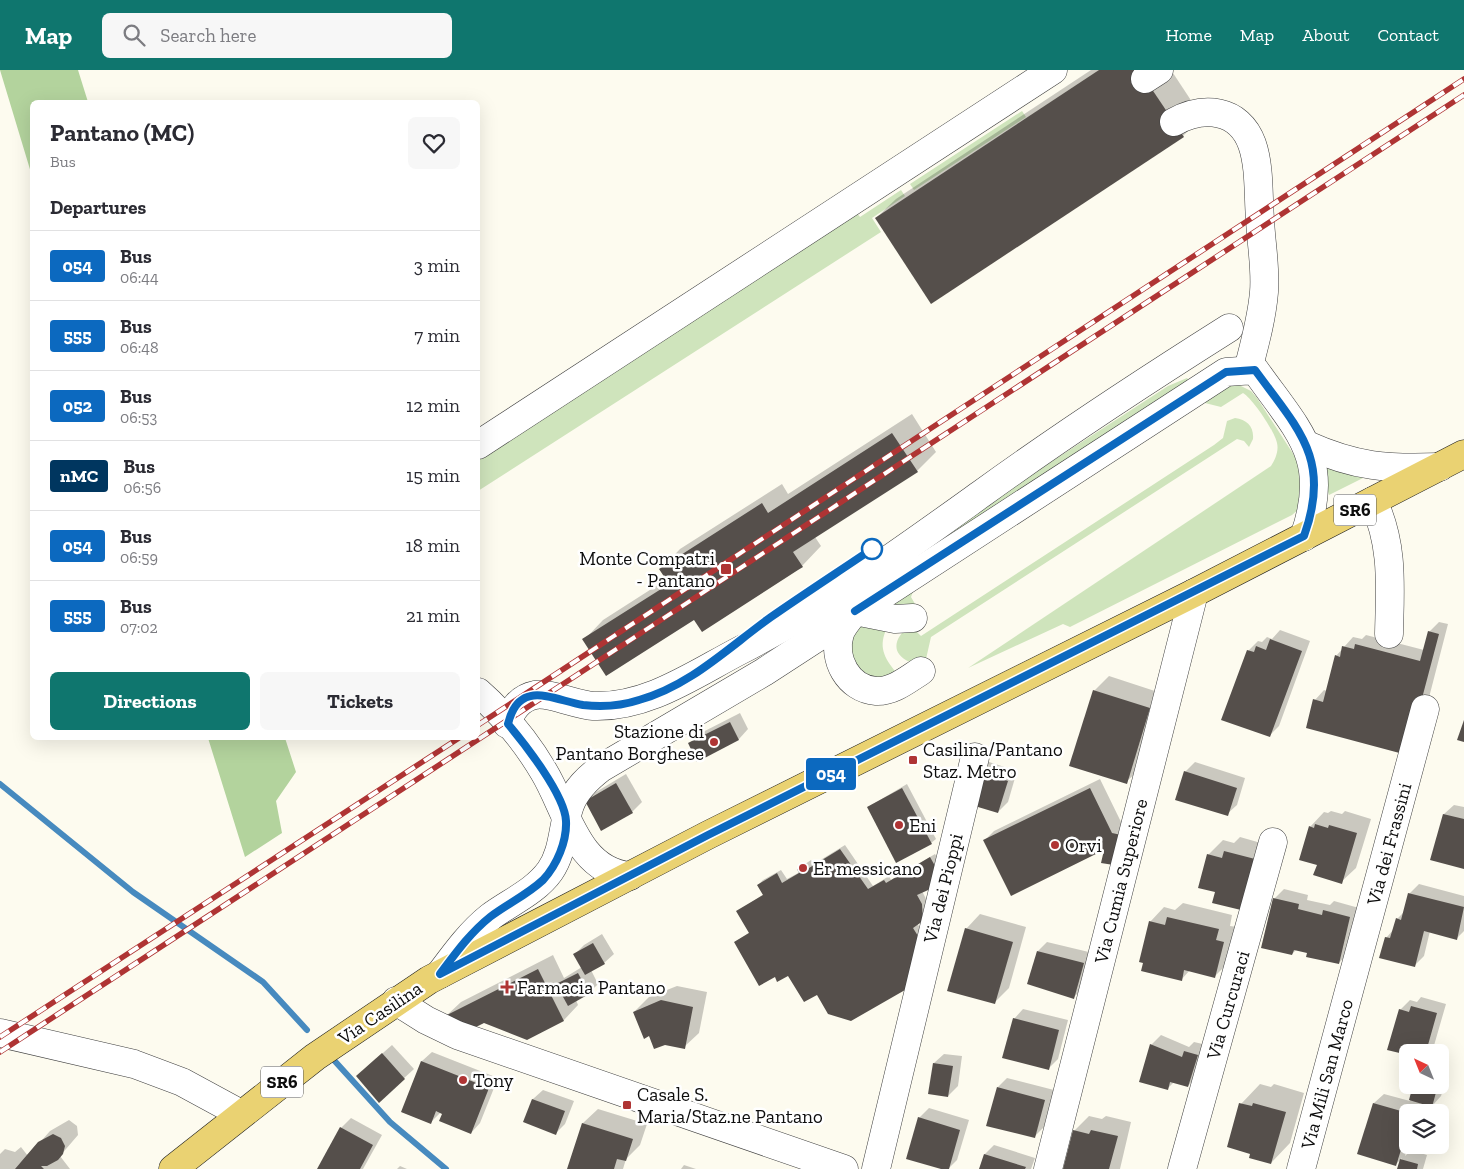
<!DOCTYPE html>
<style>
:root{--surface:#fff;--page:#f7f7f7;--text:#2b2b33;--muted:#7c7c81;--line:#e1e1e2;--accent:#0f766e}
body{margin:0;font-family:"Zilla Slab",serif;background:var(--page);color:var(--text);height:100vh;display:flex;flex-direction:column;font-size:19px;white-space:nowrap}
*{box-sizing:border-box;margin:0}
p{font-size:16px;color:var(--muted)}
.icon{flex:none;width:28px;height:28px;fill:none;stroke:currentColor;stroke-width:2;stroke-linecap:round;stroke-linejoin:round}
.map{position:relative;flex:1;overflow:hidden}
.drawer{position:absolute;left:30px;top:30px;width:450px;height:640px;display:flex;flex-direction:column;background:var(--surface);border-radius:8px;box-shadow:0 5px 20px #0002}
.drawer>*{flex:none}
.badge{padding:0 10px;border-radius:4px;font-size:18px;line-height:32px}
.needle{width:32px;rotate:317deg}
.buttons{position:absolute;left:1399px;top:974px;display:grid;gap:10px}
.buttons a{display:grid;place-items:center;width:50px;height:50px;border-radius:8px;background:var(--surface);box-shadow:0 5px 20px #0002;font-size:25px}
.map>.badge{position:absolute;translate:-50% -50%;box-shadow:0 0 0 2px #fff}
h2{padding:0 20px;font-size:19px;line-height:45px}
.round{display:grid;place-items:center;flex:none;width:52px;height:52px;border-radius:8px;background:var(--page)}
.overview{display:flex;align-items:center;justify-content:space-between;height:85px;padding:0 20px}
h1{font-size:24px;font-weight:700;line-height:38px}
.cta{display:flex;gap:10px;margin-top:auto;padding:10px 20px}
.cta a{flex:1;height:58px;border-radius:8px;background:var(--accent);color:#fff;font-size:20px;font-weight:700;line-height:58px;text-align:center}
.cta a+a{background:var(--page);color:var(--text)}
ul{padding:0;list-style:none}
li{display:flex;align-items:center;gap:15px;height:70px;padding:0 20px;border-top:1px solid var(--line)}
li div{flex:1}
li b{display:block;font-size:19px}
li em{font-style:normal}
li .badge{min-width:55px;font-weight:700;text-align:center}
header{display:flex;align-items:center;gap:30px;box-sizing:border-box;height:70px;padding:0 25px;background:var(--accent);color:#fff}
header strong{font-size:24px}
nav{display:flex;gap:28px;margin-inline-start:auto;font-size:18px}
.search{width:350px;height:45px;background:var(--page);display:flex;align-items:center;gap:12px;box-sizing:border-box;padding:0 18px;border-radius:8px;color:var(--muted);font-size:19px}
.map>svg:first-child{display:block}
.green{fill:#cfe4bc}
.forest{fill:#b3d39d}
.shadow{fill:#0003}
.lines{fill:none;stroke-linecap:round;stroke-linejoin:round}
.stream{stroke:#478abf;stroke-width:6}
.building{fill:#554f4b}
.minor-casing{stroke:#404040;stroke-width:29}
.major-casing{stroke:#1e1e1e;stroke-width:29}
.minor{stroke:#fff;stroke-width:28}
.major{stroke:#ead272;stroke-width:28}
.rail-casing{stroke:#af3434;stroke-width:5.5}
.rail{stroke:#fff;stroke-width:4;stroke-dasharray:11;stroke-linecap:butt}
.line-casing{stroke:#fff;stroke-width:11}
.line{stroke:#0c69bf;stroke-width:8}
.stop-dot{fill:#fff;stroke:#0c69bf;stroke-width:2.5}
.poi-dot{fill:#af3434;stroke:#fff;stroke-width:2}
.labels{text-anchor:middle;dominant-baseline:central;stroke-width:5;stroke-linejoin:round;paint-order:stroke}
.shield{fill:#fff;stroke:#565656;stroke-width:1}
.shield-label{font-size:18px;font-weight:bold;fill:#0d0d0d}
.poi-label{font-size:19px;fill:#0d0d0d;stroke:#fff;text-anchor:start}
.street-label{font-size:19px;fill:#0d0d0d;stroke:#fff}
</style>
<header>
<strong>Map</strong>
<div class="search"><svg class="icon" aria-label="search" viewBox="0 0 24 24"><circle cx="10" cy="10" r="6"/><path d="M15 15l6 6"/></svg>Search here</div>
<nav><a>Home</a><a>Map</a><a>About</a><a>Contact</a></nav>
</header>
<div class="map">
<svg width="1464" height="1099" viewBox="0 0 1464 1099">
<rect width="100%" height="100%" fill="#fdfbef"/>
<g class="green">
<polygon points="1022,41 1026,47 914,120 910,114"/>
<polygon points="901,120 905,126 872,148 881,162 478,421 478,381 852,136 860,147"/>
<polygon points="1187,308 1189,311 948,467 945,461 1168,316"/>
<path d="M1237,314l14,7 6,7 46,71 -4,40 -7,6 -222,112 -7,-3 -95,44 303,-202c4,-6 8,-15 6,-23 -2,-11 -24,-44 -34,-50l-22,14 -20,-5 -287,187 -3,8 4,7c-10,7 -18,2 -29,-1l336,-217z"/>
<path d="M1235,348c12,2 19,8 18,21l-4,8 -5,-6 -7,-2 -306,198 -5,22 -16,3c-21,-9 -15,-25 0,-37l11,11 293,-191 9,-7 4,-17z"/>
<polygon points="1316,383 1367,406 1329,425"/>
<path d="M850,555l37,3c-9,18 -3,30 9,44l-4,8 -35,-5 -10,-45z"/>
</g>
<g class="forest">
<polygon points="0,0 78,0 88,32 32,32 32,106"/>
<polygon points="208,668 285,668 296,702 276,731 282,763 245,787"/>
</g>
<g class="shadow">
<polygon points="1091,0 1171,0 1202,47 1183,66 876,148 896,129"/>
<polygon points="912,344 936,382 917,401 815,467 821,476 802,496 695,548 584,570 603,550 667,509 661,499 680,479 782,414 788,424"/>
<polygon points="1439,552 1448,554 1417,674 1315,630 1324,620 1327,621 1336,586 1353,567 1362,569 1366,565 1424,580 1429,562"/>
<polygon points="1280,560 1310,571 1279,656 1269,666 1248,581 1258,571 1262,572 1267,567 1272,569"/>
<polygon points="1109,606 1164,624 1141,698 1126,712 1094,621"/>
<polygon points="740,643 748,659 739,669 698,690 689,674 699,664"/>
<polygon points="989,692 1017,701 1008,732 998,742 979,702"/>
<polygon points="1195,692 1245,708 1237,735 1227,744 1185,702"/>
<polygon points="626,704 642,732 632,742 602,759 586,732 596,722"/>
<polygon points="1100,709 1122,754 1135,756 1105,778 985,770 994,761"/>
<polygon points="907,714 936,769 931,773 868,737"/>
<polygon points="1454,735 1464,737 1464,798 1432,789 1444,744"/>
<polygon points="1331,741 1342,744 1345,741 1371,749 1356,798 1341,812 1318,794 1310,757 1324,742 1328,743"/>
<polygon points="1240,767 1268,775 1256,824 1216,821 1208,785 1223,770 1234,773"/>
<polygon points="845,775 873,816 889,806 891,810 935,784 943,798 922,821 926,829 927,846 917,853 927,869 817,923 789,904 775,905 735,872 750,862 738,841 764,824 758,815 763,810 781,800 787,809 800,802 798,799 811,790 814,794"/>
<polygon points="1419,814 1464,826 1464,861 1457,868 1430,861 1424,886 1414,896 1386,868 1394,859 1397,849 1405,841 1409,824"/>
<polygon points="1284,819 1308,825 1307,830 1330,835 1334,831 1359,838 1348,883 1339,893 1297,879 1292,884 1274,829"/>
<polygon points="1183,833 1232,845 1230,856 1237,857 1229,892 1215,906 1190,900 1181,910 1150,852 1164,837 1175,840"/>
<polygon points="980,844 1026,857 1009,918 994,933 966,859"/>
<polygon points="602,864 614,884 604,893 591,900 598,914 589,923 576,930 578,935 564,950 527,969 484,951 446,946 461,932 553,885 564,908 582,897 575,884 584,875"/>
<polygon points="1047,872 1093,883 1083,918 1073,928 1038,881"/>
<polygon points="677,916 707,922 699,963 684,977 650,965 634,942 649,927"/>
<polygon points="1421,927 1446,934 1433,979 1429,982 1408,982 1400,940 1410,930 1417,932"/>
<polygon points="1023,939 1068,950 1058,989 1048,999 1014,949"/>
<polygon points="1161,965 1189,977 1194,972 1207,975 1197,1006 1188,1016 1174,1012 1167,1019 1151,975"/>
<polygon points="392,975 414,999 379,1031 367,997"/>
<polygon points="432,982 498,1008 480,1053 471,1063 441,1042 430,1053 402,1042 422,991"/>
<polygon points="944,984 962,986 958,1016 948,1026 934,993"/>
<polygon points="1440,997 1449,1000 1441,1026 1432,1036 1421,1032 1418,1042 1408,1042 1408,1075 1405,1086 1411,1080 1427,1085 1423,1099 1398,1099 1402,1088 1396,1094 1374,1033 1384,1024 1410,1031 1415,1015 1440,1015"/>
<polygon points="1007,1008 1054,1020 1044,1057 1034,1067 998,1017"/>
<polygon points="1260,1014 1271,1017 1274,1014 1304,1023 1290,1073 1271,1093 1252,1083 1241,1034"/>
<polygon points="543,1020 574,1031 565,1054 556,1063 525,1051 533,1029"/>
<polygon points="929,1038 969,1050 957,1090 948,1099 946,1099 919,1048"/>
<polygon points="598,1039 647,1054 640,1075 626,1089 623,1099 569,1099 583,1053"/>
<polygon points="1089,1046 1102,1049 1106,1046 1131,1052 1120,1099 1065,1099 1074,1061"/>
<polygon points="351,1048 382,1065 363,1099 318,1099 341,1058"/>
<polygon points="69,1050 77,1056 78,1065 60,1086 70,1099 0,1099 0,1084 5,1079 15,1082 21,1077 28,1086 50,1061"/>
<polygon points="994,1075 1035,1088 1031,1099 980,1099 985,1084"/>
<polygon points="684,1095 696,1099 681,1099"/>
<polygon points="400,1096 407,1099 397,1099"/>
</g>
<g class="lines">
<g class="stream">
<polyline points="0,714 133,822 263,912 307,960"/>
<polyline points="332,988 390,1052 446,1099"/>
</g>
</g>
<g class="building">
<polygon points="1099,0 1139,0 1184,67 931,234 875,148"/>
<polygon points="892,363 918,402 793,482 803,497 798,500 702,562 694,550 606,606 582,569 669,514 659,499 762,433 768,443"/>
<polygon points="1428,561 1439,564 1407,685 1306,658 1313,629 1323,632 1335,585 1340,587 1342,576 1354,579 1355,574 1420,591"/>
<polygon points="1270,569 1302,581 1270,667 1221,650 1247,580 1254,582 1256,576 1266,580"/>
<polygon points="1093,620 1150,638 1127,714 1069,696"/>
<polygon points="1464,650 1464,672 1457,670"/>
<polygon points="730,652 739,670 697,692 688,673"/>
<polygon points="978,701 1008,711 998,743 968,734"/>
<polygon points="1184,701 1237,718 1228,746 1175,730"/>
<polygon points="616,713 633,743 601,761 585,731"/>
<polygon points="902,718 932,774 896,793 867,737"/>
<polygon points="1090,718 1112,763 1126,766 1120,796 1101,793 1104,780 1011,826 983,770"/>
<polygon points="1443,744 1464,749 1464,799 1430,790"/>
<polygon points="1315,754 1328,758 1329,755 1357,763 1342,814 1313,805 1317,795 1299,790 1309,756 1314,758"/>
<polygon points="840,779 868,819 884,810 886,813 930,787 939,803 935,817 917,825 922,834 923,851 913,858 923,874 912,916 851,951 828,944 817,925 804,932 788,906 777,912 775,907 759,916 734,872 749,863 736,841 763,825 757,815 777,803 782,813 799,803 797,799 806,793 809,798"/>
<polygon points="1224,781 1255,789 1241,840 1212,833 1215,822 1198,818 1207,784 1222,788"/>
<polygon points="1408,823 1464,837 1457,870 1424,861 1415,897 1379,888 1385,867 1390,868 1396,848 1401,850"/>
<polygon points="1273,828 1299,834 1298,839 1322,845 1323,840 1350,847 1339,894 1306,887 1307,883 1294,880 1292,885 1261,878"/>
<polygon points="1167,847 1219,859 1216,870 1224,872 1215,908 1184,900 1182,911 1141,901 1143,893 1139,892 1149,851 1165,855"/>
<polygon points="965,858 1013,872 995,934 947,921"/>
<polygon points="593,873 605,894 585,905 573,884"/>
<polygon points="1037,881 1084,893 1074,929 1027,914"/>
<polygon points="538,899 564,951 527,970 484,953 470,960 445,946"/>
<polygon points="578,903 589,924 568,936 556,914"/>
<polygon points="661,930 693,937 685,979 665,975 654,979 649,966 644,969 633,942"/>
<polygon points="1411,936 1437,943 1426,982 1408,982 1408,985 1387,980 1399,939 1409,942"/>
<polygon points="1013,948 1059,960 1049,1000 1002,988"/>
<polygon points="1150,974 1182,987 1184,981 1198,985 1188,1017 1170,1012 1168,1020 1139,1012"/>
<polygon points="382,983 405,1009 379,1033 356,1006"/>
<polygon points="421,991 489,1018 471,1064 439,1051 442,1044 436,1041 431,1054 401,1042"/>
<polygon points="933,993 953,996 948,1027 928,1024"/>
<polygon points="1413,1015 1438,1015 1432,1037 1409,1030"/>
<polygon points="997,1017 1045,1030 1035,1068 986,1056"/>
<polygon points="532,1029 565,1041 556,1065 523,1052"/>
<polygon points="1239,1033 1252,1036 1253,1033 1286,1042 1271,1094 1249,1088 1250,1084 1227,1077"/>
<polygon points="1373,1033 1408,1043 1408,1057 1396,1096 1357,1084"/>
<polygon points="918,1047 960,1060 949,1099 941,1099 906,1089"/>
<polygon points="582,1053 633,1069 626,1091 617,1089 614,1099 567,1099"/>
<polygon points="340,1057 373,1075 360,1099 317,1099"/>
<polygon points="1073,1060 1089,1064 1091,1060 1118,1066 1109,1099 1063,1099"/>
<polygon points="53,1064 61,1068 65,1076 63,1084 58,1090 47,1096 41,1096 44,1099 15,1099 38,1072"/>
<polygon points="984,1084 1026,1097 1025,1099 979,1099"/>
<polygon points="1400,1089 1418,1094 1417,1099 1397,1099"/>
</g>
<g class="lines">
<g class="minor-casing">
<g id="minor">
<polyline points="1145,9 1159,0"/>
<path d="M1174,52c29,-16 65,-14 78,22 8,23 6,51 8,75 1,24 6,49 4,73 -2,24 -8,47 -14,70"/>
<polyline points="478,375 1053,0"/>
<path d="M1307,375c49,22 80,24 133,22"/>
<path d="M1373,431c21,44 17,86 16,133"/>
<path d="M913,548l-18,1 -40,-8c-5,7 -12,14 -15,22 -8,26 8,56 36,58 17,1 32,-12 45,-20"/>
<path d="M478,622c25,22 49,51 66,80 23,38 33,99 86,104"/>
<path d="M507,654c4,-14 13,-26 28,-29 13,-3 42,10 58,11 54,2 100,-31 146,-55 86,-44 164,-101 242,-157 80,-58 164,-113 248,-166"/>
<path d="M440,904c15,-20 30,-41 50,-57 20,-15 45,-25 60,-46 14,-20 12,-44 20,-66 6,-16 18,-27 31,-37l163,-96 462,-300 29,-2c43,61 77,88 49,167"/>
<polyline points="396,931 426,950 457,965 844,1099"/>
<polyline points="0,963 134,994 182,1012 241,1044"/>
<polyline points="876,1099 975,687"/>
<polyline points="1048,1099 1194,523"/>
<polyline points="1182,1099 1273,772"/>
<polyline points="1301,1099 1425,639"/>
</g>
</g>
<g class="major-casing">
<polyline id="major" points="173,1099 315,987 429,910 708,765 1194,523 1464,384"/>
</g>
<use href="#minor" class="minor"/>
<use href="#major" class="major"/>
<g class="rail-casing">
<g id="rail">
<polyline points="478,655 1464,9"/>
<polyline points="0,967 459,668"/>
<polyline points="0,982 1464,25"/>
</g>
</g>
<use href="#rail" class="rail"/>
</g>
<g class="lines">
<g class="line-casing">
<path id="line" d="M855,541l371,-239 29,-2c43,59 77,89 49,166l-596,299 -268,139c15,-20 30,-41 50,-57 17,-13 37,-22 53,-37 14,-15 24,-39 23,-59 -1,-26 -42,-78 -58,-97 11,-46 45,-24 75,-19 18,2 38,1 56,-5 51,-14 90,-53 132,-83 33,-23 67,-45 101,-68"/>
</g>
<use href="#line" class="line"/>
</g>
<circle class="stop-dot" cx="872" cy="479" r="10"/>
<g class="poi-dot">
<rect x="720" y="493" width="12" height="12" rx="2.5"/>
<circle cx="714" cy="672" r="5"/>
<rect x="908" y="685" width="10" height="10" rx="2.5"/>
<circle cx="899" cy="755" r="5"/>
<circle cx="1055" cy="775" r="5"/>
<circle cx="803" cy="798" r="5"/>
<path d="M504.5 909.5h5v5h5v5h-5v5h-5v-5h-5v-5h5z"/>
<circle cx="463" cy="1010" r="5"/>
<rect x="622" y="1030" width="10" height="10" rx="2.5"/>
</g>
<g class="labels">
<g class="shield">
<rect x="1334" y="424.5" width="42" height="31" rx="4"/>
<rect x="261" y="996.5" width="42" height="31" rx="4"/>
</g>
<g class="shield-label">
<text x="1355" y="440">SR6</text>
<text x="282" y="1012">SR6</text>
</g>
<g class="poi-label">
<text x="715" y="488" text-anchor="end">Monte Compatri<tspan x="715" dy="22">- Pantano</tspan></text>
<text x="704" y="661" text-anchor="end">Stazione di<tspan x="704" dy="22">Pantano Borghese</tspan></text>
<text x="923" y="679">Casilina/Pantano<tspan x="923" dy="22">Staz. Metro</tspan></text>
<text x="909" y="755">Eni</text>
<text x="1065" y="775">Orvi</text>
<text x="813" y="798">Er messicano</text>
<text x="517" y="917">Farmacia Pantano</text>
<text x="473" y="1010">Tony</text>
<text x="637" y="1024">Casale S.<tspan x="637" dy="22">Maria/Staz.ne Pantano</tspan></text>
</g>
<g class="street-label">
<text transform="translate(1389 774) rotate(-75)">Via dei Frassini</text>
<text transform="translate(1121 811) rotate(-76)">Via Cumia Superiore</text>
<text transform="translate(943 818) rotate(-76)">Via dei Pioppi</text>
<text transform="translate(1228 935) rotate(-74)">Via Curcuraci</text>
<text transform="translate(380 943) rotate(-34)">Via Casilina</text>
<text transform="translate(1327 1004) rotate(-75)">Via Mili San Marco</text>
</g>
</g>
</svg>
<div class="buttons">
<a><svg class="needle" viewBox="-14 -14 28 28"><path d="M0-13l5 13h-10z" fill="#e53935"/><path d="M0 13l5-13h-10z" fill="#7c7c81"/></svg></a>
<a><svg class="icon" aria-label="layers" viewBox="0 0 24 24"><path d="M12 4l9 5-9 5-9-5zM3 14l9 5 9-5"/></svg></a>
</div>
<b class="badge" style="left:831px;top:704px;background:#0c69bf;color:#fff">054</b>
<section class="drawer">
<div class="overview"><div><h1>Pantano (MC)</h1><p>Bus</p></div><a class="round"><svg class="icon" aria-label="heart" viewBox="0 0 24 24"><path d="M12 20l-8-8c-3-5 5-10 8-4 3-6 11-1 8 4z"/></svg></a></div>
<h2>Departures</h2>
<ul>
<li><span class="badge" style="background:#0c69bf;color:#fff">054</span><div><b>Bus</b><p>06:44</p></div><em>3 min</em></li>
<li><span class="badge" style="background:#0c69bf;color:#fff">555</span><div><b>Bus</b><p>06:48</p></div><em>7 min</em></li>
<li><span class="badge" style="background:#0c69bf;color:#fff">052</span><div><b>Bus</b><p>06:53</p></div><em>12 min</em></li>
<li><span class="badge" style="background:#00365f;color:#fff">nMC</span><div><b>Bus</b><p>06:56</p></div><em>15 min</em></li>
<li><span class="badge" style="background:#0c69bf;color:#fff">054</span><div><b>Bus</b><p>06:59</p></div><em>18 min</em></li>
<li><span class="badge" style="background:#0c69bf;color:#fff">555</span><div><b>Bus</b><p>07:02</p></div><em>21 min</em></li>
</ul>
<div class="cta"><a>Directions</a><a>Tickets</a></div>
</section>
</div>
